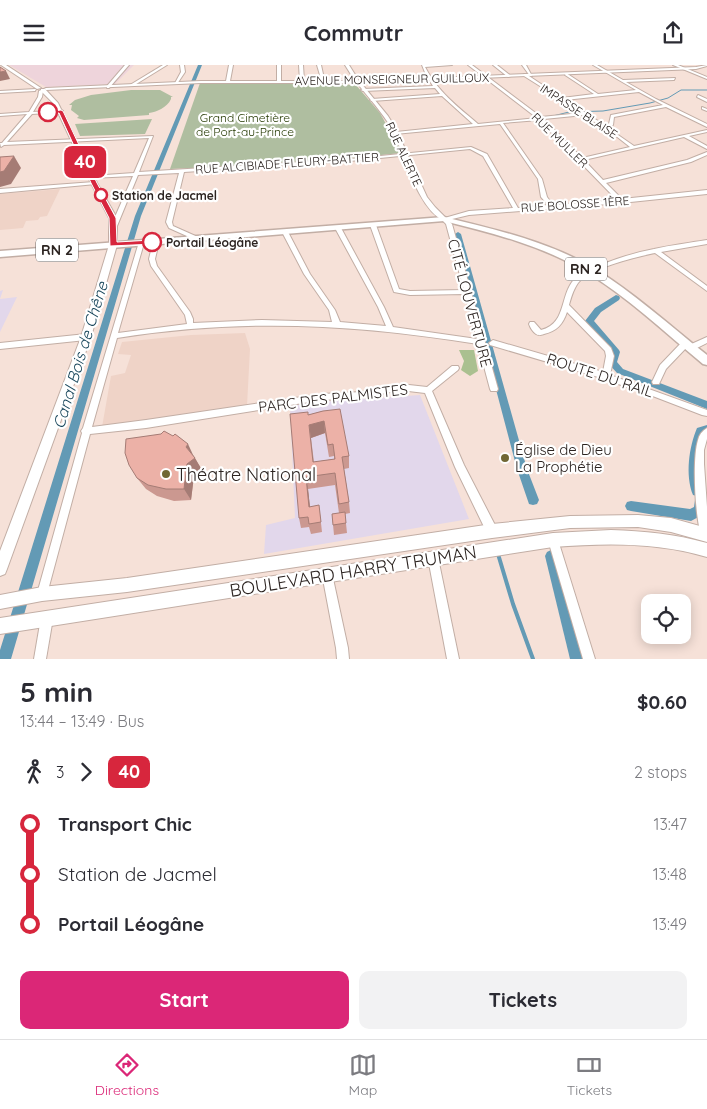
<!DOCTYPE html>
<meta charset="utf-8">
<style>
:root{--surface:#fff;--page:#f2f2f3;--text:#2b2b33;--muted:#7c7c81;--line:#e1e1e2;--accent:#db2777}
body{margin:0;font-family:Quicksand,sans-serif;background:var(--page);color:var(--text);height:100vh;display:flex;flex-direction:column;font-size:19px;white-space:nowrap}
*{box-sizing:border-box;margin:0}
p{font-size:16px;color:var(--muted)}
.icon{flex:none;width:28px;height:28px;fill:none;stroke:currentColor;stroke-width:2;stroke-linecap:round;stroke-linejoin:round}
.map{position:relative;height:594px;overflow:hidden}
.panel{display:flex;flex-direction:column;background:var(--surface);flex:1}
.panel>*{flex:none}
.badge{padding:0 10px;border-radius:8px;font-size:18px;line-height:32px}
.tools{position:absolute;left:641px;top:529px;display:grid;gap:10px}
.tools a{display:grid;place-items:center;width:50px;height:50px;border-radius:10px;background:var(--surface);box-shadow:0 2px 12px #0003;font-size:25px}
.map>.badge{position:absolute;translate:-50% -50%;box-shadow:0 0 0 2px #fff}
.legs{display:flex;align-items:center;gap:8px;height:55px;padding:0 20px;font-size:16px}
.legs p{margin-inline-start:auto}
.summary{display:flex;align-items:center;justify-content:space-between;height:85px;padding:0 20px}
h1{font-size:28px;font-weight:800;line-height:38px}
.button{display:flex;gap:10px;margin-top:auto;padding:10px 20px}
.button a{flex:1;height:58px;border-radius:10px;background:var(--accent);color:#fff;font-size:20px;font-weight:800;line-height:58px;text-align:center}
.button a+a{background:var(--page);color:var(--text)}
ul{padding:0 20px;list-style:none}
li{display:flex;align-items:center;gap:18px;height:50px;font-size:19px}
li i{display:grid;place-items:center;width:8px;height:100%;margin:0 6px;background:currentColor}
li i::after{content:'';width:12px;height:12px;margin:-6px;border:4px solid;border-radius:50%;background:var(--surface)}
li p{margin-inline-start:auto}
li:first-child i{background:linear-gradient(#0000 50%,currentColor 0)}
li:last-child i{background:linear-gradient(currentColor 50%,#0000 0)}
header{display:flex;justify-content:space-between;align-items:center;height:65px;padding:0 20px;background:var(--surface);font-size:22px;font-weight:800}
.menu{display:flex;justify-content:space-around;align-items:center;height:70px;border-top:1px solid var(--line);background:var(--surface);font-size:14px;color:var(--muted)}
.menu a{display:grid;justify-items:center;gap:2px}
.menu .on{color:var(--accent)}
.map>svg:first-child{display:block}
.commercial{fill:#eed4db}
.industrial{fill:#e2d7eb}
.built{fill:#efd3c7}
.green{fill:#afbea0}
.forest{fill:#aac090}
.lines{fill:none;stroke-linecap:round;stroke-linejoin:round}
.stream-far1{stroke:#639ab5;stroke-width:1}
.stream{stroke:#639ab5;stroke-width:4}
.canal{fill:#639ab5;fill-rule:evenodd}
.minor-casing{stroke:#c2aea5;stroke-width:2}
.tertiary-casing{stroke:#c2aea5;stroke-width:2}
.secondary-casing{stroke:#c2aea5;stroke-width:2}
.primary-casing{stroke:#c2aea5;stroke-width:3}
.minor{fill:#fff;fill-rule:evenodd}
.tertiary{fill:#fff;fill-rule:evenodd}
.secondary{fill:#fff;fill-rule:evenodd}
.primary{fill:#fff;fill-rule:evenodd}
.wall{fill:#cb9890;fill-rule:evenodd}
.shaded-wall{fill:#a57c75}
.building{fill:#ecb1a7;stroke:#a57c75;fill-rule:evenodd}
.line-1{fill:#d7263d;stroke:#fff}
.stop-1-dot{fill:#fff;stroke:#d7263d;stroke-width:2.5}
.poi-dot{fill:#706734;stroke:#fff;stroke-width:2}
.labels{text-anchor:middle;dominant-baseline:central;stroke-width:4.5;stroke-linejoin:round;paint-order:stroke}
.far-street-label{font-size:12px;fill:#2c2421;stroke:#fff}
.far-park-label{font-size:12px;fill:#263a03;stroke:#fff}
.far-stop-label{font-size:12px;font-weight:bold;fill:#2c2421;stroke:#fff;text-anchor:start}
.shield{fill:#fff;stroke:#6b6664;stroke-width:1}
.shield-label{font-size:14px;font-weight:bold;fill:#2c2421}
.street-label{font-size:15px;fill:#2c2421;stroke:#fff}
.poi-label{font-size:15px;fill:#2c2421;stroke:#fff;text-anchor:start}
.water-label{font-size:16px;font-style:italic;fill:#18465b;stroke:#fff}
.near-poi-label{font-size:18px;fill:#2c2421;stroke:#fff;text-anchor:start}
.near-street-label{font-size:18px;fill:#2c2421;stroke:#fff}
</style>
<header><svg class="icon" aria-label="menu" viewBox="0 0 24 24"><path d="M4 6h16M4 12h16M4 18h16"/></svg>Commutr<svg class="icon" aria-label="share" viewBox="0 0 24 24"><path d="M12 15V3M7 8l5-5 5 5M5 13v7h14v-7"/></svg></header>
<div class="map">
<svg width="707" height="594" viewBox="0 0 707 594">
<rect width="100%" height="100%" fill="#f6e1d8"/>
<polygon class="commercial" points="9,0 134,0 115,19 46,22"/>
<g class="industrial">
<polygon points="3,225 0,234 17,232 0,267 0,226"/>
<polygon points="420,330 469,454 264,489 266,460 295,453 290,341 304,338"/>
</g>
<g class="built">
<polygon points="60,124 47,151 40,152 38,155 26,156 23,163 0,165 0,129"/>
<polygon points="245,268 250,284 247,341 102,362 111,311 125,308 131,290 118,289 122,277 191,270"/>
</g>
<g class="green">
<polygon points="279,17 356,20 380,48 402,88 299,98 170,104 200,18"/>
<path d="M131,25h29l13,7h-2v2c-4,9 -15,13 -22,14v2l-65,5 -7,-2 2,-2 -8,-6 1,-5h-3l6,-5 16,-5z"/>
<polygon points="152,54 145,69 80,71 75,59"/>
</g>
<polygon class="forest" points="459,285 474,285 478,306 470,311 461,305 464,296"/>
<g class="lines">
<polyline class="stream-far1" points="553,51 569,47 603,46 650,38 668,33 681,25 707,25"/>
<polyline class="stream" points="498,489 513,539 533,594"/>
<g class="canal">
<polygon points="198,0 202,0 141,151 11,594 0,594 0,585 135,151"/>
<polygon points="458,167 461,169 527,404 539,435 537,439 533,440 529,439 517,404 455,169"/>
<polygon points="616,230 619,231 620,233 619,235 601,247 594,256 619,285 620,287 617,297 623,304 707,336 707,344 617,308 608,298 612,288 585,256 595,243"/>
<path d="M707,360v8l-2,1c-7,19 -6,38 -3,57l-1,4 -4,1 -4,-1c-8,-20 -4,-48 4,-67z"/>
<polygon points="699,434 703,435 706,445 704,449 691,456 631,446 627,445 625,441 627,437 631,436 690,444 694,442 695,435"/>
<polygon points="551,485 555,487 557,491 584,594 570,594 545,491 547,487"/>
</g>
<g class="minor-casing">
<g id="minor">
<polygon points="125,0 129,0 109,23 107,23 107,21"/>
<polygon points="163,0 167,0 133,21 130,20"/>
<polygon points="180,0 184,0 185,7 177,19 175,18 181,7"/>
<polygon points="229,0 233,0 230,16 228,17 226,16"/>
<polygon points="277,0 281,0 281,16 279,17 277,16"/>
<polygon points="299,0 303,0 304,16 302,17 300,16"/>
<polygon points="317,0 321,0 325,18 322,17"/>
<path d="M422,0h30l-27,2c12,24 32,39 53,57l59,-6 -69,-53h4l69,52 40,-4 -22,-13v-2l-35,-22v-2h2l36,24 32,-4 -29,-19 1,-2 32,21 38,-4 -43,-25h4l26,15 52,-2 -1,2 -48,2 30,17 51,25v3l-41,-20 -52,10 -1,8 -5,3 26,18 73,-16v2l-18,4 18,10v3l-23,-12 -100,23 19,20 84,-20 20,-8v3l-16,7 -85,21 16,16 85,-9v4l-86,9 -152,12 -21,5 4,4 46,165 -1,2h-6l-1,-2 -12,-45c-124,-20 -236,-26 -361,-6l-25,89 54,-7 176,-26 40,-2 38,-8 27,3 25,-21h6l1,2 -1,2 -26,21 32,74 32,62 1,4 -1,4 -4,1 -4,-1 -33,-68 -30,-74 -25,-3 -38,8 -40,2 -176,28 -56,6 -43,160 -1,4 -4,1 -4,-1 -1,-4 45,-161 -1,-2 2,-3 56,-186h4l1,1 -26,90 69,-9 -2,-9 -34,-49 -2,-7 4,-17 3,-2 3,2 -4,17 2,7 33,46 3,7v4l69,-3 70,2 -3,-12 -25,-36 -22,-42 3,-2 3,2 22,42 25,36 5,12 46,4 -8,-19 -43,-79 3,-2 3,2 43,79 9,20 84,12 -12,-45 -55,1 -16,-3 -24,-67 3,-2 3,2 23,64 11,2 54,-1 -18,-66 -5,-5 28,-8 44,-3 -30,-52 -13,-7 -120,12 -166,11 -12,50 1,4 27,12 1,1 -3,2 -29,-13 -3,-6 13,-49 -41,2 -21,51 -3,2 -3,-2 22,-50 -42,2 -2,-1 2,-1 43,-3 15,-35 -145,7 -3,2 -1,-4h2l25,-29 -27,2v-2l29,-2 9,-15 1,-6 2,-1 2,1 -1,6 -9,15 28,-2 2,1 -2,1 -29,2 -25,28 146,-6 -14,36 211,-13 121,-12 16,7 31,54 30,-3 -7,-8 -3,-18 -38,-55 -105,10 -1,-1 2,-1 77,-8 -31,-28 -70,5 -2,-1 2,-1 68,-5 -5,-6 -72,3 -2,-1 2,-1 70,-3 -7,-11zM639,27l24,13 -52,10 -2,9 -3,2 -41,-26zM584,50l32,21 14,11 -48,11 -38,-39zM539,55l78,80 -64,5 -6,-8 -5,-18 -39,-56z"/>
<polygon points="493,0 497,0 511,11 508,12"/>
<polygon points="522,0 526,0 532,11 530,11"/>
<polygon points="673,0 678,0 707,12 707,14"/>
<polygon points="698,30 707,34 707,37 697,32"/>
<polygon points="702,42 707,44 707,46 702,44"/>
<polygon points="94,117 96,117 96,119 0,128 0,124"/>
<path d="M707,175v4l-46,8 46,34v5l-52,-38c-19,4 -65,15 -77,30 -5,7 -7,15 -9,22l42,43 3,8 -4,19 97,35v6l-5,-1 -52,-20 -52,-18 -108,-32 -1,-2 4,-3 110,32 3,-16 -1,-5 -38,-39c-4,12 -10,19 -23,22 -3,1 -5,2 -8,0 -3,-2 -6,-7 -7,-10l1,-2h4l7,8c28,-7 17,-39 37,-54 8,-6 18,-10 28,-13 15,-6 32,-11 48,-14 17,-4 35,-6 53,-9z"/>
<polygon points="86,269 90,272 86,275 0,284 0,278"/>
<polygon points="707,272 707,278 693,285 687,285 686,283 687,281"/>
<polygon points="685,276 688,277 689,279 688,281 666,304 659,319 653,319 652,317 660,300 682,277"/>
<path d="M707,363v11l-3,11v14l3,43v32h-1l-4,-1c-7,-19 -10,-79 -4,-98 1,-5 4,-9 9,-12z"/>
<polygon points="553,470 557,471 558,475 595,594 583,594 548,475 549,471"/>
<polygon points="433,488 437,489 438,493 459,594 447,594 428,493 429,489"/>
<polygon points="327,504 331,505 332,509 348,583 349,594 337,594 336,583 322,509 323,505"/>
<polygon points="47,547 51,549 53,553 46,594 34,594 41,553 43,549"/>
</g>
</g>
<g class="tertiary-casing">
<g id="tertiary">
<path d="M345,0h4l10,16 337,-14 11,-2v1l-11,3 -335,14 27,33 8,13 31,68 8,10 12,12 -3,2c-27,-13 -39,-66 -52,-92 -10,-17 -23,-31 -35,-46h-156l-155,7 -2,-1 2,-1 155,-7h154z"/>
<polygon points="36,24 35,26 0,28 0,26"/>
</g>
</g>
<g class="secondary-casing">
<g id="secondary">
<polygon points="1,0 6,0 41,23 37,24"/>
<polygon points="41,24 45,24 58,38 97,118 117,153 117,180 91,272 7,504 5,509 0,511 0,486 81,272 109,180 109,153 91,118 54,39 41,26"/>
<polygon points="638,450 671,453 707,463 707,477 671,467 638,462 570,463 492,473 127,527 42,536 0,544 0,530 42,522 127,513 492,459 570,451"/>
<path d="M611,465c33,1 64,4 96,13v14c-51,-15 -101,-14 -154,-10l-553,87v-16l553,-85z"/>
</g>
</g>
<g class="primary-casing">
<path id="primary" d="M444,152c50,12 102,24 148,50 41,25 77,58 115,88v10l-4,-1c-39,-32 -76,-68 -120,-94 -43,-25 -91,-37 -139,-49l-444,36v-6z"/>
</g>
<use href="#minor" class="minor"/>
<use href="#tertiary" class="tertiary"/>
<use href="#secondary" class="secondary"/>
<use href="#primary" class="primary"/>
</g>
<g class="wall">
<path d="M323,346l26,45v12l-5,1 5,33 1,11 -5,1 2,19 -13,2 -2,-21 7,-1 -4,-28 -27,4 2,18 9,-2 3,27 -11,2 -2,-7 -8,1 -2,-10 9,-103zM325,368l4,24 5,-1v3l-20,3 -3,-24z"/>
<polygon points="194,392 202,405 194,411 191,435 174,436 157,431 146,424 137,413"/>
</g>
<g class="shaded-wall">
<polygon points="6,6 10,14 0,16 0,7"/>
<polygon points="14,91 21,103 11,119 0,122 0,107"/>
<polygon points="324,356 325,368 311,373 309,360"/>
<polygon points="188,379 194,392 186,382"/>
<polygon points="195,393 202,405 194,411 191,435 184,424 187,399"/>
<polygon points="306,412 308,424 311,452 309,442"/>
</g>
<g class="building">
<polygon points="0,2 6,6 0,7"/>
<polygon points="14,91 4,106 0,107 0,92"/>
<path d="M340,344l9,47 -7,1 7,45 -10,2 -4,-31 -29,4 3,30 10,-2 2,17 -12,2 -1,-7 -9,1 -9,-104 18,-2v3l15,-4zM324,356l4,24 5,-1 2,15 -22,3 -4,-37z"/>
<polygon points="164,366 173,371 175,369 188,379 186,382 195,393 187,399 184,424 166,424 148,420 137,413 129,400 125,388 126,374 161,369"/>
<polygon points="345,447 346,458 333,460 332,449"/>
</g>
<polygon class="line-1" points="61,45 63,46 97,118 116,153 117,177 152,175 155,176 155,179 110,181 109,153 91,118 59,48 46,47"/>
<g class="stop-1-dot">
<circle cx="48" cy="47" r="9"/>
<circle cx="101" cy="130" r="6"/>
<circle cx="152" cy="177" r="9"/>
</g>
<g class="poi-dot">
<circle cx="505" cy="393" r="5"/>
<circle cx="166" cy="409" r="5"/>
</g>
<g class="labels">
<g class="far-street-label">
<text transform="translate(392 14) rotate(-1)">AVENUE MONSEIGNEUR GUILLOUX</text>
<text transform="translate(579 46) rotate(33)">IMPASSE BLAISE</text>
<text transform="translate(560 75) rotate(44)">RUE MULLER</text>
<text transform="translate(404 89) rotate(65)">RUE ALERTE</text>
<text transform="translate(287 98) rotate(-4)">RUE ALCIBIADE FLEURY-BATTIER</text>
<text transform="translate(575 139) rotate(-4)">RUE BOLOSSE 1ÈRE</text>
</g>
<g class="far-park-label">
<text x="245" y="52">Grand Cimetière<tspan x="245" dy="14">de Port-au-Prince</tspan></text>
</g>
<g class="far-stop-label">
<text x="112" y="130">Station de Jacmel</text>
<text x="166" y="177">Portail Léogâne</text>
</g>
<g class="shield">
<rect x="36" y="173.5" width="42" height="23" rx="4"/>
<rect x="565" y="192.5" width="42" height="23" rx="4"/>
</g>
<g class="shield-label">
<text x="57" y="185">RN 2</text>
<text x="586" y="204">RN 2</text>
</g>
<g class="street-label">
<text transform="translate(470 238) rotate(75)">CITÉ LOUVERTURE</text>
<text transform="translate(600 310) rotate(18)">ROUTE DU RAIL</text>
<text transform="translate(333 333) rotate(-7)">PARC DES PALMISTES</text>
</g>
<g class="poi-label">
<text x="515" y="384">Église de Dieu<tspan x="515" dy="17">La Prophétie</tspan></text>
</g>
<g class="water-label">
<text transform="translate(80 290) rotate(-73)">Canal Bois de Chêne</text>
</g>
<g class="near-poi-label">
<text x="176" y="409">Théatre National</text>
</g>
<g class="near-street-label">
<text transform="translate(353 506) rotate(-9)">BOULEVARD HARRY TRUMAN</text>
</g>
</g>
</svg>
<div class="tools">
<a><svg class="icon" aria-label="locate" viewBox="0 0 24 24"><circle cx="12" cy="12" r="6"/><path d="M12 2v4M12 18v4M2 12h4M18 12h4"/></svg></a>
</div>
<b class="badge" style="left:85px;top:97px;background:#d7263d;color:#fff">40</b>
</div>
<section class="panel">
<div class="summary"><div><h1>5 min</h1><p>13:44 – 13:49 · Bus</p></div><b>$0.60</b></div>
<div class="legs"><svg class="icon" aria-label="walk" viewBox="0 0 24 24"><circle cx="13" cy="4" r="2"/><path d="M13 8l-2 6 4 7M11 14l-3 7M7 12l3-4h3l4 4"/></svg>3<svg class="icon" aria-label="forward" viewBox="0 0 24 24"><path d="M9 5l7 7-7 7"/></svg><b class="badge" style="background:#d7263d;color:#fff">40</b><p>2 stops</p></div>
<ul>
<li><i style="color:#d7263d"></i><b>Transport Chic</b><p>13:47</p></li>
<li><i style="color:#d7263d"></i><span>Station de Jacmel</span><p>13:48</p></li>
<li><i style="color:#d7263d"></i><b>Portail Léogâne</b><p>13:49</p></li>
</ul>
<div class="button"><a>Start</a><a>Tickets</a></div>
</section>
<nav class="menu">
<a class="on"><svg class="icon" aria-label="directions" viewBox="0 0 24 24"><path d="M12 3l9 9-9 9-9-9zM9 14v-3h6M13 9l2 2-2 2"/></svg>Directions</a>
<a><svg class="icon" aria-label="map" viewBox="0 0 24 24"><path d="M3 6l6-2 6 2 6-2v14l-6 2-6-2-6 2zM9 4v14M15 6v14"/></svg>Map</a>
<a><svg class="icon" aria-label="tickets" viewBox="0 0 24 24"><path d="M3 7h18v10H3zM15 7v10"/></svg>Tickets</a>
</nav>
